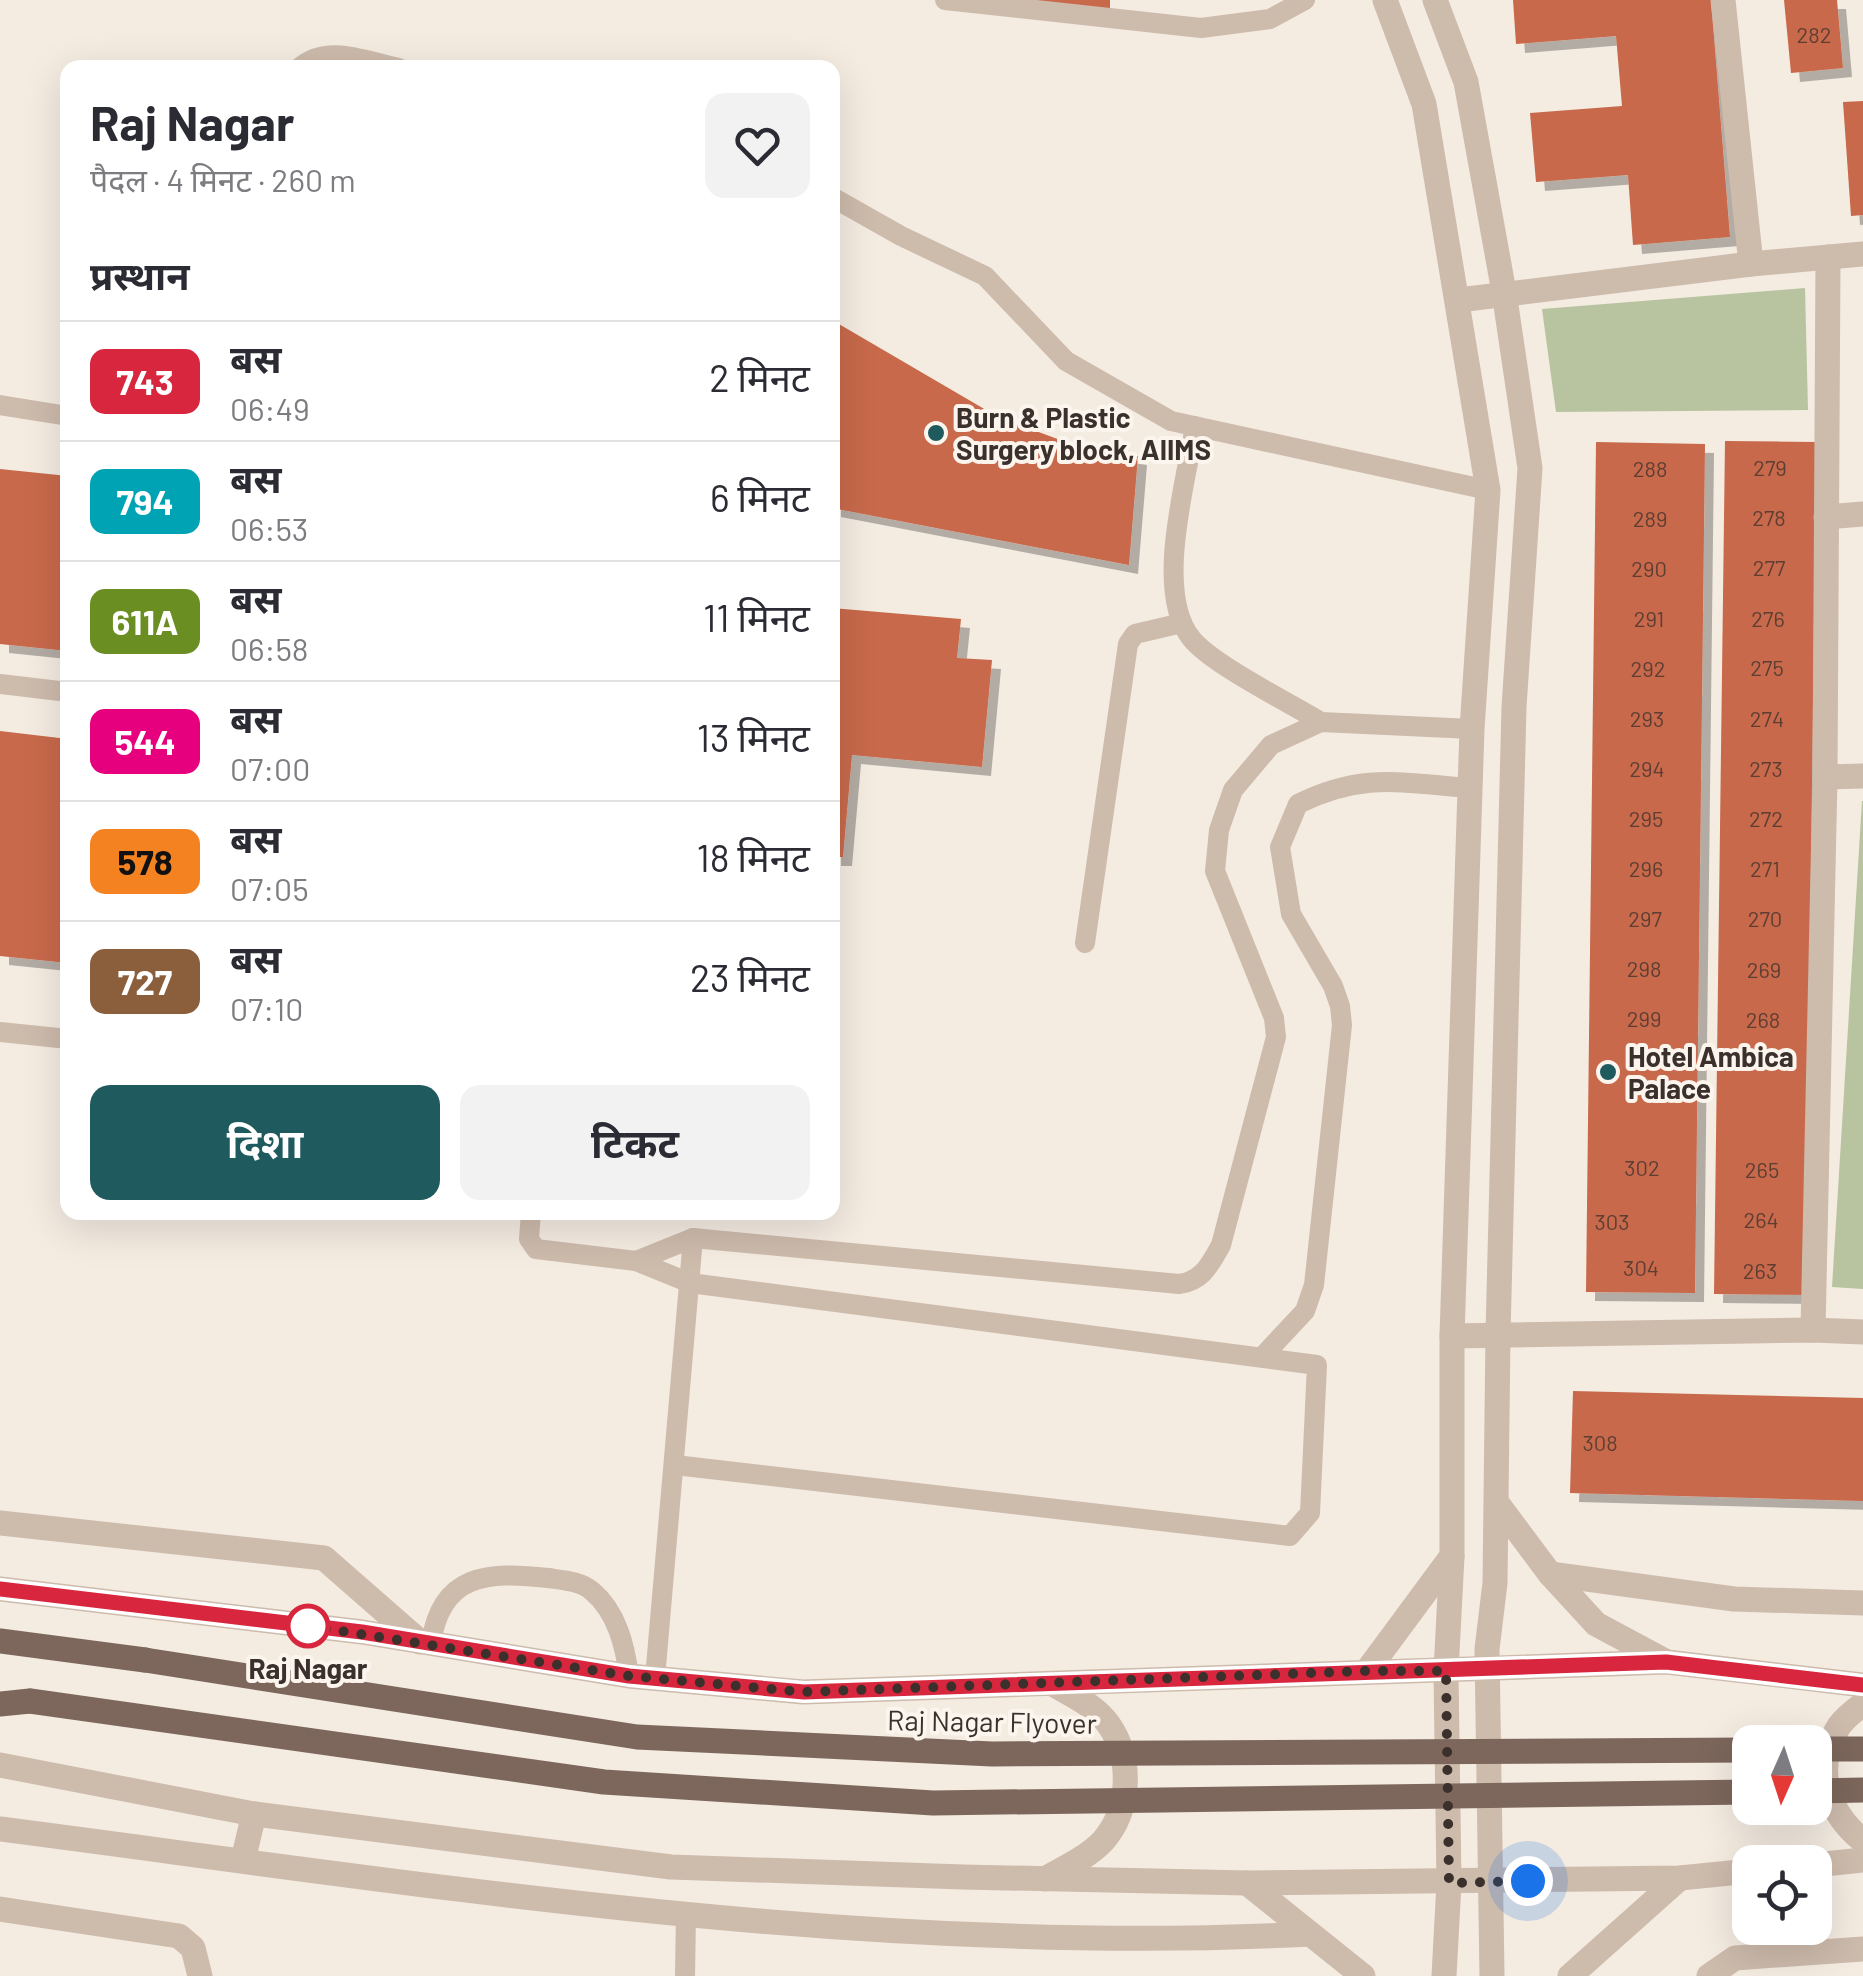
<!DOCTYPE html>
<html lang="hi">
<meta charset="utf-8">
<style>
:root{--surface:#fff;--page:#f2f2f3;--text:#2b2b33;--muted:#7c7c81;--line:#e1e1e2;--accent:#1f5a5e}
body{margin:0;font-family:Barlow,"Noto Sans Devanagari",sans-serif;background:var(--page);color:var(--text);height:100vh;display:flex;flex-direction:column;font-size:38px;white-space:nowrap}
*{box-sizing:border-box;margin:0}
p{font-size:32px;color:var(--muted)}
.icon{flex:none;width:55px;height:55px;fill:none;stroke:currentColor;stroke-width:2;stroke-linecap:round;stroke-linejoin:round}
.map{position:relative;flex:1;overflow:hidden}
.sheet{position:absolute;left:60px;top:60px;width:780px;height:1160px;display:flex;flex-direction:column;background:var(--surface);border-radius:20px;box-shadow:0 10px 40px #0002}
.sheet>*{flex:none}
.badge{padding:0 20px;border-radius:15px;font-size:35px;line-height:65px}
.needle{width:65px;rotate:183deg}
.buttons{position:absolute;left:1732px;top:1725px;display:grid;gap:20px}
.buttons a{display:grid;place-items:center;width:100px;height:100px;border-radius:20px;background:var(--surface);box-shadow:0 10px 40px #0002;font-size:50px}
.you{position:absolute;width:50px;height:50px;margin:-25px;border:8px solid #fff;border-radius:50%;background:#1a73e8;box-shadow:0 0 0 15px #1a73e833}
.map>.badge{position:absolute;translate:-50% -50%;box-shadow:0 0 0 5px #fff}
h2{padding:0 30px;font-size:38px;line-height:90px}
.round{display:grid;place-items:center;flex:none;width:105px;height:105px;border-radius:20px;background:var(--page)}
.overview{display:flex;align-items:center;justify-content:space-between;height:170px;padding:0 30px}
h1{font-size:48px;font-weight:700;line-height:75px}
.primary-button{display:flex;gap:20px;margin-top:auto;padding:20px 30px}
.primary-button a{flex:1;height:115px;border-radius:20px;background:var(--accent);color:#fff;font-size:40px;font-weight:700;line-height:115px;text-align:center}
.primary-button a+a{background:var(--page);color:var(--text)}
ul{padding:0;list-style:none}
li{display:flex;align-items:center;gap:30px;height:120px;padding:0 30px;border-top:2px solid var(--line)}
li div{flex:1}
li b{display:block;font-size:38px}
li em{font-style:normal}
li .badge{min-width:110px;font-weight:700;text-align:center}
.map>svg:first-child{display:block}
.green{fill:#b8c4a0}
.building{fill:#c8694b;filter:url(#shadow)}
.lines{fill:none;stroke-linecap:round;stroke-linejoin:round}
.service{stroke:#cdbbac;stroke-width:20}
.minor{stroke:#cdbbac;stroke-width:25}
.tertiary{stroke:#cdbbac;stroke-width:25}
.primary{stroke:#7d675c;stroke-width:25}
.primary-bridge{stroke:#7d675c;stroke-width:25}
.line-casing{stroke:#fff;stroke-width:22}
.line{stroke:#d7263d;stroke-width:15}
.walk{stroke:#3b302b;stroke-width:10;stroke-dasharray:0 18}
.poi-dot{fill:#1f5a5e;stroke:#fbf5ee;stroke-width:4}
.stop-dot{fill:#fff;stroke:#d7263d;stroke-width:5}
.labels{text-anchor:middle;dominant-baseline:central;stroke-width:8;stroke-linejoin:round;paint-order:stroke}
.number-label{font-size:22px;fill:#5e3e33}
.poi-label{font-size:28px;font-weight:bold;fill:#3b302b;stroke:#fbf5ee;text-anchor:start}
.stop-label{font-size:28px;font-weight:bold;fill:#3b302b;stroke:#fbf5ee}
.street-label{font-size:28px;fill:#3b302b;stroke:#fbf5ee}
</style>
<div class="map">
<svg width="1863" height="1976" viewBox="0 0 1863 1976">
<defs>
<filter id="shadow"><feDropShadow dx="9" dy="9" stdDeviation="0" flood-color="#0004"/></filter>
</defs>
<rect width="100%" height="100%" fill="#f4ebe1"/>
<g class="green">
<polygon points="1805,288 1808,410 1556,412 1542,309"/>
<polygon points="1862,801 1863,801 1863,1289 1832,1287"/>
</g>
<g class="building">
<polygon points="979,0 1110,0 1110,12"/>
<polygon points="1513,0 1711,0 1730,237 1633,245 1628,175 1536,182 1530,113 1622,106 1616,36 1516,44"/>
<polygon points="1784,0 1837,0 1843,68 1791,73"/>
<polygon points="1863,101 1863,215 1851,216 1843,102"/>
<polygon points="832,320 998,417 1082,448 1138,456 1129,565 832,508"/>
<polygon points="1725,441 1816,442 1806,1295 1714,1294"/>
<polygon points="1596,442 1705,444 1695,1293 1586,1292"/>
<polygon points="0,469 68,476 68,651 0,644"/>
<polygon points="832,608 961,619 957,658 992,660 982,767 852,755 843,857 832,857"/>
<polygon points="0,731 68,739 68,963 0,956"/>
<polygon points="1573,1391 1863,1398 1863,1501 1570,1493"/>
</g>
<g class="lines">
<g class="service">
<polyline points="945,0 1201,28 1270,19 1305,0"/>
<path d="M299,68c28,-25 65,-7 100,0"/>
<polyline points="832,197 901,236 985,276 1066,361 1171,421 1488,490"/>
<polyline points="0,405 68,416"/>
<path d="M1195,426c-9,56 -41,165 -4,212 20,26 99,65 130,84"/>
<polyline points="0,684 68,692"/>
<polyline points="1085,943 1128,644 1135,634 1182,623"/>
<polyline points="0,1032 68,1039"/>
<polyline points="531,1212 529,1239 536,1249 636,1261 690,1283 1317,1365 1310,1513 1290,1536 675,1465"/>
<path d="M636,1261l57,-23 486,46c24,-3 31,-20 42,-39l55,-208 -2,-19 -59,-147 4,-41 14,-40 38,-45 50,-23 151,7"/>
<path d="M1262,1357l43,-46 9,-26 28,-260 -2,-19 -7,-20 -42,-72 -11,-67 18,-43c65,-32 103,-21 173,-16"/>
<path d="M431,1643c10,-69 56,-72 117,-65 14,2 33,3 44,13 25,21 33,55 37,85"/>
<polyline points="655,1678 693,1238"/>
<polyline points="685,1976 686,1912"/>
</g>
<g class="minor">
<polyline points="1723,0 1751,264"/>
<polyline points="1459,300 1751,264 1863,254"/>
<polyline points="1826,517 1863,514"/>
<polyline points="1825,777 1863,776"/>
<polyline points="1813,1330 1825,777 1828,257"/>
<polyline points="1452,1336 1813,1330 1863,1332"/>
<polyline points="0,1523 324,1558 420,1642"/>
<polyline points="1550,1574 1734,1599 1863,1603"/>
<path d="M0,1829c432,56 873,128 1310,105"/>
<polyline points="243,1860 254,1814"/>
<polyline points="0,1909 179,1936 193,1948 200,1976"/>
<polyline points="1709,1976 1735,1958 1863,1949"/>
</g>
<g class="tertiary">
<polyline points="1385,0 1424,104 1488,490 1472,729 1452,1336 1452,1556 1446,1671 1449,1883 1444,1976"/>
<polyline points="1435,0 1466,82 1504,292 1530,468 1514,707 1498,1334 1495,1583 1487,1649 1492,1976"/>
<polyline points="1497,1503 1550,1574 1596,1624 1665,1661"/>
<polyline points="0,1589 362,1632 629,1676 803,1692 1667,1662 1863,1685"/>
<polyline points="1367,1671 1452,1556"/>
<path d="M1863,1704c-8,6 -18,14 -24,22 -26,42 -12,86 24,115"/>
<polyline points="0,1765 254,1814 671,1867 963,1877 1247,1883 1680,1878 1750,1871"/>
<polyline points="1815,1865 1863,1860"/>
<path d="M1045,1879c19,-11 43,-22 58,-38 27,-31 30,-81 6,-116 -13,-19 -36,-29 -56,-41"/>
<polyline points="1247,1883 1363,1976"/>
<polyline points="1570,1976 1680,1878"/>
</g>
<g class="primary">
<polyline points="0,1641 145,1660"/>
<polyline points="0,1704 30,1701"/>
</g>
<g class="primary-bridge">
<polyline points="145,1660 637,1737 992,1754 1750,1750"/>
<polyline points="30,1701 604,1782 933,1803 1750,1792"/>
<polyline points="1815,1749 1863,1749"/>
<polyline points="1815,1791 1863,1790"/>
</g>
</g>
<g class="lines">
<g class="line-casing">
<polyline id="line" points="0,1589 362,1632 629,1676 804,1692 1666,1662 1863,1685"/>
</g>
<use href="#line" class="line"/>
<polyline class="walk" points="308,1626 629,1676 804,1692 1367,1671 1446,1671 1449,1883 1528,1881"/>
</g>
<g class="poi-dot">
<circle cx="936" cy="433" r="10"/>
<circle cx="1608" cy="1072" r="10"/>
</g>
<circle class="stop-dot" cx="308" cy="1626" r="20"/>
<g class="labels">
<g class="number-label">
<text x="1814" y="34">282</text>
<text x="1770" y="467">279</text>
<text x="1650" y="468">288</text>
<text x="1769" y="517">278</text>
<text x="1650" y="518">289</text>
<text x="1769" y="567">277</text>
<text x="1649" y="568">290</text>
<text x="1649" y="618">291</text>
<text x="1768" y="618">276</text>
<text x="1767" y="667">275</text>
<text x="1648" y="668">292</text>
<text x="1647" y="718">293</text>
<text x="1767" y="718">274</text>
<text x="1647" y="768">294</text>
<text x="1766" y="768">273</text>
<text x="1646" y="818">295</text>
<text x="1766" y="818">272</text>
<text x="1646" y="868">296</text>
<text x="1765" y="868">271</text>
<text x="1645" y="918">297</text>
<text x="1765" y="918">270</text>
<text x="1644" y="968">298</text>
<text x="1764" y="969">269</text>
<text x="1644" y="1018">299</text>
<text x="1763" y="1019">268</text>
<text x="1642" y="1167">302</text>
<text x="1762" y="1169">265</text>
<text x="1761" y="1219">264</text>
<text x="1612" y="1221">303</text>
<text x="1641" y="1267">304</text>
<text x="1760" y="1270">263</text>
<text x="1600" y="1442">308</text>
</g>
<g class="poi-label">
<text x="956" y="417">Burn &amp; Plastic<tspan x="956" dy="32">Surgery block, AIIMS</tspan></text>
<text x="1628" y="1056">Hotel Ambica<tspan x="1628" dy="32">Palace</tspan></text>
</g>
<g class="stop-label">
<text x="308" y="1668">Raj Nagar</text>
</g>
<g class="street-label">
<text transform="translate(992 1721) rotate(1)">Raj Nagar Flyover</text>
</g>
</g>
</svg>
<div class="buttons">
<a><svg class="needle" viewBox="-14 -14 28 28"><path d="M0-13l5 13h-10z" fill="#e53935"/><path d="M0 13l5-13h-10z" fill="#7c7c81"/></svg></a>
<a><svg class="icon" aria-label="locate" viewBox="0 0 24 24"><circle cx="12" cy="12" r="6"/><path d="M12 2v4M12 18v4M2 12h4M18 12h4"/></svg></a>
</div>
<div class="you" style="left:1528px;top:1881px"></div>
<section class="sheet">
<div class="overview"><div><h1>Raj Nagar</h1><p>पैदल · 4 मिनट · 260 m</p></div><a class="round"><svg class="icon" aria-label="heart" viewBox="0 0 24 24"><path d="M12 20l-8-8c-3-5 5-10 8-4 3-6 11-1 8 4z"/></svg></a></div>
<h2>प्रस्थान</h2>
<ul>
<li><span class="badge" style="background:#d7263d;color:#fff">743</span><div><b>बस</b><p>06:49</p></div><em>2 मिनट</em></li>
<li><span class="badge" style="background:#00a3b4;color:#fff">794</span><div><b>बस</b><p>06:53</p></div><em>6 मिनट</em></li>
<li><span class="badge" style="background:#6b8e23;color:#fff">611A</span><div><b>बस</b><p>06:58</p></div><em>11 मिनट</em></li>
<li><span class="badge" style="background:#e6007e;color:#fff">544</span><div><b>बस</b><p>07:00</p></div><em>13 मिनट</em></li>
<li><span class="badge" style="background:#f58220;color:#111">578</span><div><b>बस</b><p>07:05</p></div><em>18 मिनट</em></li>
<li><span class="badge" style="background:#8b5e3c;color:#fff">727</span><div><b>बस</b><p>07:10</p></div><em>23 मिनट</em></li>
</ul>
<div class="primary-button"><a>दिशा</a><a>टिकट</a></div>
</section>
</div>
